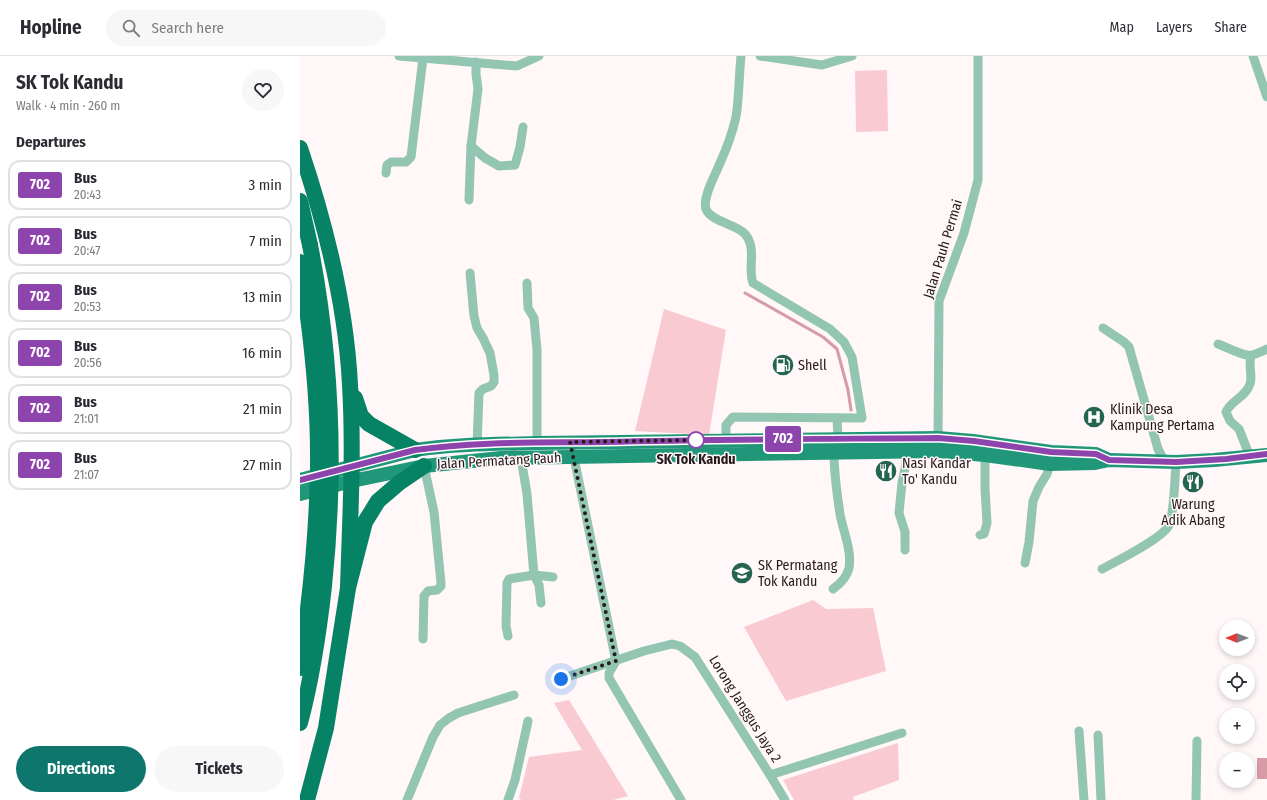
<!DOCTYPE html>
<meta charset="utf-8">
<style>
:root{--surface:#fff;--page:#f7f7f7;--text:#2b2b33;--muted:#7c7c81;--line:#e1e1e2;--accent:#0f766e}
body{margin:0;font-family:"Fira Sans Condensed",sans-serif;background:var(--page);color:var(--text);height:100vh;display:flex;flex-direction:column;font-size:15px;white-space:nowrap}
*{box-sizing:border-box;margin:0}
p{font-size:13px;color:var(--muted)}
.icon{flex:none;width:22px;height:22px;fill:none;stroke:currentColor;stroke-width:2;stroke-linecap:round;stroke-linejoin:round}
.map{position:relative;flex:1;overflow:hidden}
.side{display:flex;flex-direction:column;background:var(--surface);width:300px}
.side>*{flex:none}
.badge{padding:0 8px;border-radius:3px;font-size:14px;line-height:26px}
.needle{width:26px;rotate:270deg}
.controls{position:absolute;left:919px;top:564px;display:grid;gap:8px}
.controls a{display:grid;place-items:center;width:36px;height:36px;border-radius:50%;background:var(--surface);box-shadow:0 2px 6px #0003;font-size:20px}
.you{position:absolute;width:20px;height:20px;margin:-10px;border:3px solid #fff;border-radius:50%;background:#1a73e8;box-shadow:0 0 0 6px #1a73e833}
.map>.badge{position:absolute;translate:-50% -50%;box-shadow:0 0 0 2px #fff}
h2{padding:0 16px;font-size:15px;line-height:36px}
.round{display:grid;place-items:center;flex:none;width:42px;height:42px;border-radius:21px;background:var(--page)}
.head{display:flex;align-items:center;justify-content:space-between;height:68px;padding:0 16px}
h1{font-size:19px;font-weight:700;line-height:30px}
.button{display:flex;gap:8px;margin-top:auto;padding:8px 16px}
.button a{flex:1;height:46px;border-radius:24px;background:var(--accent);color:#fff;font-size:16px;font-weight:700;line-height:46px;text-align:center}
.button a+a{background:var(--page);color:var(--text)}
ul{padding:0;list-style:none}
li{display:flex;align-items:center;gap:12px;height:50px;margin:0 8px 6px;padding:0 8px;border:2px solid var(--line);border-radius:12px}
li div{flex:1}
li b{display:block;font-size:15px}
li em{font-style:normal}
li .badge{min-width:44px;font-weight:700;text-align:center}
header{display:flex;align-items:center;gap:24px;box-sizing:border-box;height:56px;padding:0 20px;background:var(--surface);border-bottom:1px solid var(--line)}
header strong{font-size:19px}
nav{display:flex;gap:22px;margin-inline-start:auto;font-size:14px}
.search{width:280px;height:36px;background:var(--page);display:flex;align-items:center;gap:10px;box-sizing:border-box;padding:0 14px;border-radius:22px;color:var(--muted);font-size:15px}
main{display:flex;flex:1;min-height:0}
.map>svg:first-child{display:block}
.green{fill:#facad2}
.water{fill:#d69ba5}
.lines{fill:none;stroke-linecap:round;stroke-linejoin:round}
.stream{stroke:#d69ba5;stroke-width:3}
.street{stroke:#93c5b3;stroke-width:9}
.primary{stroke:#1f9778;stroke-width:14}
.highway{stroke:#068265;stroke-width:16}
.highway-bridge{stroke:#068265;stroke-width:16}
.line-casing{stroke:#fff;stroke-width:9}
.line{stroke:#8e44ad;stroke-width:6}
.walk{stroke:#271a1c;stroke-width:4;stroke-dasharray:0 7.2}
.stop-dot{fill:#fff;stroke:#8e44ad;stroke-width:2}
.labels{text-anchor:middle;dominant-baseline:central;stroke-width:3;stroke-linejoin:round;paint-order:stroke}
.street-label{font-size:14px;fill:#271a1c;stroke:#fff7f8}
.poi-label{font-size:14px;fill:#271a1c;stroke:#fff7f8;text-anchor:start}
.stop-label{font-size:14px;font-weight:bold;fill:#271a1c;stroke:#fff7f8}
</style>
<header>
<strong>Hopline</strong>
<div class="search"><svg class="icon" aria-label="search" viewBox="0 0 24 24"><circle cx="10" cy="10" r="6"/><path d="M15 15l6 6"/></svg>Search here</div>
<nav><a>Map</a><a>Layers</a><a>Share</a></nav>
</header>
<main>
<section class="side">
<div class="head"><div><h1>SK Tok Kandu</h1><p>Walk · 4 min · 260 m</p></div><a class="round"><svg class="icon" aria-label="heart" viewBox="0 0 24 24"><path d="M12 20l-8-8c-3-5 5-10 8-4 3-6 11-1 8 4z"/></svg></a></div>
<h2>Departures</h2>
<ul>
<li><span class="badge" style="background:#8e44ad;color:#fff">702</span><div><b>Bus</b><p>20:43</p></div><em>3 min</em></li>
<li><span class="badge" style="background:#8e44ad;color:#fff">702</span><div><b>Bus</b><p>20:47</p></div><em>7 min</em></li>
<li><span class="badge" style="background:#8e44ad;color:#fff">702</span><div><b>Bus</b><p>20:53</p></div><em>13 min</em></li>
<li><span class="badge" style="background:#8e44ad;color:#fff">702</span><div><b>Bus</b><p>20:56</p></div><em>16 min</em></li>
<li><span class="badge" style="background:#8e44ad;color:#fff">702</span><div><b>Bus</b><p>21:01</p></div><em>21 min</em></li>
<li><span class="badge" style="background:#8e44ad;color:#fff">702</span><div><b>Bus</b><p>21:07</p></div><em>27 min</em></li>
</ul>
<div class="button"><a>Directions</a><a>Tickets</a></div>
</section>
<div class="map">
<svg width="967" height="744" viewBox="0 0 967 744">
<rect width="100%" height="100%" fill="#fff7f8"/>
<g class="green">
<polygon points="587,14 588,75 556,76 555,15"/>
<polygon points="364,253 426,274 409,379 335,375"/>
<polygon points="513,544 526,553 573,552 586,615 486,645 444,571"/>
<polygon points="269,644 328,740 313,744 221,744 219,742 229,701 282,694 254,647"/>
<polygon points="598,687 599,724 553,741 554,744 494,744 483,724"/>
</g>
<rect class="water" x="957" y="702" width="10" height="21"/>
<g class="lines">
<polyline class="stream" points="445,237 523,281 537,293 548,334 551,354"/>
<g class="street">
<polyline points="99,0 217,10 239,0"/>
<polyline points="460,0 522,9 552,0"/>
<polyline points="953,0 967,41"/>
<polyline points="171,90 185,102 199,110 215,109 220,91 223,71"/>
<polyline points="86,117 87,109 91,106 106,106 111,101 123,2"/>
<polyline points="169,144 171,90 178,33 176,18 176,6"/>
<polyline points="170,217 174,260 177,272 183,282 190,297 194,319 194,326 191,330 183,333 179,337 177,389"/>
<polyline points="227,227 228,252 234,262 237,294 237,387"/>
<polyline points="803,272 824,286 829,291 858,393 865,406"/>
<path d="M918,288c8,3 27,13 34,11 5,-1 10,-4 15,-6"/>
<polyline points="537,362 538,383"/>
<polyline points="638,386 639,245 664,177 678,124 678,0"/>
<path d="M426,388v-19l7,-8 129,1 -10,-61 -8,-15 -14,-13 -77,-46c-6,-15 5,-36 -9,-50 -9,-9 -34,-12 -38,-24 -4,-12 10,-35 14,-46 6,-13 13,-33 16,-46 3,-18 3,-42 5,-61"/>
<polyline points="273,397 316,605 309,617 309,622 381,744"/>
<path d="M950,401l-11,-28 -9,-8 -4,-9c4,-11 20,-15 24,-28 3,-8 -2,-17 1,-28"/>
<polyline points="221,402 227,438 234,519 239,529 241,547"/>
<polyline points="680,479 684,478 687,467 685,432 685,399"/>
<polyline points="605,494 605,476 599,457 602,427 606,408 606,395"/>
<polyline points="725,507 729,486 733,445 739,431 747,418 750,408"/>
<path d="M802,513c15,-8 57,-29 66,-42 6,-8 7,-52 8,-65"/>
<path d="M533,533c7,-5 14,-12 16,-21 3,-18 -6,-37 -9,-54 -3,-20 -6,-41 -6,-61"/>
<polyline points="208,580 206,570 207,527 209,523 234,519 253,521"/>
<polyline points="123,583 124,540 128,535 137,534 141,530 141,527 134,456 124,410"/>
<polyline points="261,623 344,595 372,588 380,590 395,601 470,719 485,744"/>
<polyline points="779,675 784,744"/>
<polyline points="798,679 801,744"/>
<polyline points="470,719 602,677"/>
<polyline points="107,744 133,681 140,669 149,662 158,657 214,639"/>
<polyline points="208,744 215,724 228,665"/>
<polyline points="896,744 897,685"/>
</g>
<g class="primary">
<path d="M0,424l115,-30c40,-6 81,-6 122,-7l401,-5 35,3 78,11 45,2 11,5"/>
<polyline points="0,438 52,425 124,410 201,402 638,395 685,399 750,408 795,407 809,404 876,406 914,404 967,399"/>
</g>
<g class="highway">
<path d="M0,92c26,77 46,156 50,237 4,67 0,135 -2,203"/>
<polyline points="0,145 10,189"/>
<polyline points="55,342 61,360 69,368 115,394"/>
<polyline points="7,744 26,672 48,532 65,466 78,445 99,427 124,410"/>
</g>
<g class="highway-bridge">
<path d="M0,206c11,68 19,137 18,206 -1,67 -8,134 -18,200"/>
<path d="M0,667c12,-45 19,-92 24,-137 12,-114 8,-229 -14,-341"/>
</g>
</g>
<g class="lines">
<g class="line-casing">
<path id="line" d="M0,424l115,-30c63,-9 127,-7 190,-8 111,-3 222,-3 333,-4l36,3 77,11 45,2 13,6 67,2 50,-3 41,-5"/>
</g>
<use href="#line" class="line"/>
<polyline class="walk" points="261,623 316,605 270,386 396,384"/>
</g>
<defs>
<g id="fuel-disc" transform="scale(1.15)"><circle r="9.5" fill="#256451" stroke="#fff7f8"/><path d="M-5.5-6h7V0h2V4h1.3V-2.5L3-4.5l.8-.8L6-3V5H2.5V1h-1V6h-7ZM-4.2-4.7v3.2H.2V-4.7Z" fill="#fff"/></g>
<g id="hospital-disc" transform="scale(1.15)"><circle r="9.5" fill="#256451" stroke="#fff7f8"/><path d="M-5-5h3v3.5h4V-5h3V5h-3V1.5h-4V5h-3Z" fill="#fff"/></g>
<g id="restaurant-disc" transform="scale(1.15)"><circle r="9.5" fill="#256451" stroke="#fff7f8"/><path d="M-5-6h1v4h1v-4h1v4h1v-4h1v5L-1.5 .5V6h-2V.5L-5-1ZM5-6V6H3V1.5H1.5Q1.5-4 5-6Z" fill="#fff"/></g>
<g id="school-disc" transform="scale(1.15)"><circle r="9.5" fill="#256451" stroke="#fff7f8"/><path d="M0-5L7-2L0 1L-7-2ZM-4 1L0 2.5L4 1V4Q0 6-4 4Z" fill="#fff"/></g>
</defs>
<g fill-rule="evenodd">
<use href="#fuel-disc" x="483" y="309"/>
<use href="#hospital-disc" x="794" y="361"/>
<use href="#restaurant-disc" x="586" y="415"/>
<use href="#restaurant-disc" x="893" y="426"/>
<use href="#school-disc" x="442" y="517"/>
</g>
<circle class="stop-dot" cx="396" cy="384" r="8"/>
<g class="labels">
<g class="street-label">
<text transform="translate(643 193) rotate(-73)">Jalan Pauh Permai</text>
<text transform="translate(199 405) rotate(-3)">Jalan Permatang Pauh</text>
<text transform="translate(445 653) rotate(58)">Lorong Janggus Jaya 2</text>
</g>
<g class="poi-label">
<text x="498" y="309">Shell</text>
<text x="810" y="353">Klinik Desa<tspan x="810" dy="16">Kampung Pertama</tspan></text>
<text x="602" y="407">Nasi Kandar<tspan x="602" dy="16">To' Kandu</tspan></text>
<text x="893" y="448" text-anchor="middle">Warung<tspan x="893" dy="16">Adik Abang</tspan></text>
<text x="458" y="509">SK Permatang<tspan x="458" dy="16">Tok Kandu</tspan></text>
</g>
<g class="stop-label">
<text x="396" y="403">SK Tok Kandu</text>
</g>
</g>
</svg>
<div class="controls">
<a><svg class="needle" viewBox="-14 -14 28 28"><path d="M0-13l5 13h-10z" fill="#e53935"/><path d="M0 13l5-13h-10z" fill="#7c7c81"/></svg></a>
<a><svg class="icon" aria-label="locate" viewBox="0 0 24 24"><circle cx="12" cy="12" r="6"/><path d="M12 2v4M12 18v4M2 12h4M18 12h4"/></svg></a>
<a>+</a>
<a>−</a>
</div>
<div class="you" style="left:261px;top:623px"></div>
<b class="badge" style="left:483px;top:383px;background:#8e44ad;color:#fff">702</b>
</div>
</main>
